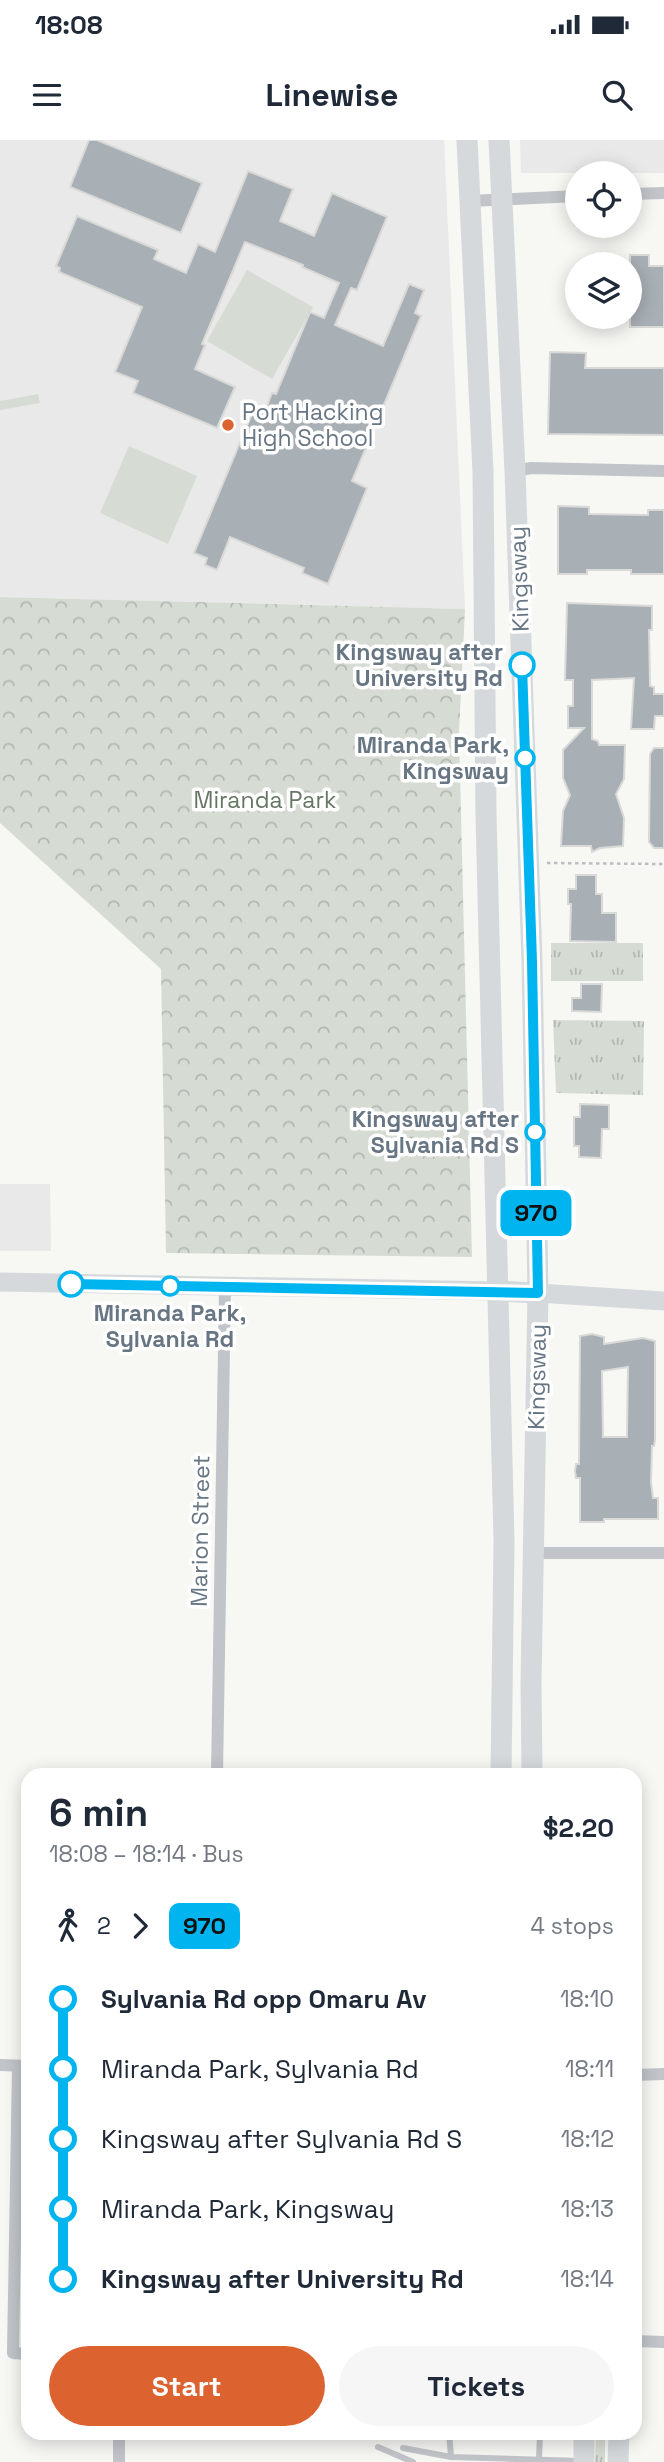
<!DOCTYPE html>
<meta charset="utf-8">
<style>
:root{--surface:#fff;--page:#f6f6f7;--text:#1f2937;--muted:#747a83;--accent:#dc6230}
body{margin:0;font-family:"Space Grotesk",sans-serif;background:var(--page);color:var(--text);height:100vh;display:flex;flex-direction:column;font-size:26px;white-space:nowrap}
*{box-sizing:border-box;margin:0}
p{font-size:23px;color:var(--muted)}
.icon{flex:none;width:38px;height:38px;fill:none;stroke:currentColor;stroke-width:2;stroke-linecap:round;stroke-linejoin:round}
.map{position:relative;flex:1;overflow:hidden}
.panel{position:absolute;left:21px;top:1628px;width:621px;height:672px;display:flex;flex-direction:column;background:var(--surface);border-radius:21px;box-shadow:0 4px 18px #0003}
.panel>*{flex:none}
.badge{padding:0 14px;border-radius:10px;font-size:24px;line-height:46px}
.controls{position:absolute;left:565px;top:21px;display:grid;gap:14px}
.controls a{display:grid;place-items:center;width:77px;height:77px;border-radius:50%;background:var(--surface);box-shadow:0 4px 18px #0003;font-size:35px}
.map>.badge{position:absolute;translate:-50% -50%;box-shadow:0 0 0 4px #fff}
.legs{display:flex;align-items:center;gap:10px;height:77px;padding:0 28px;font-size:23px}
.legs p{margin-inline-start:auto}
.summary{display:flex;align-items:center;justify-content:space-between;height:119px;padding:0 28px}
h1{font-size:38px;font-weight:700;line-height:52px}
.action{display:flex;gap:14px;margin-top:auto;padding:14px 28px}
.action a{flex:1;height:80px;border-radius:42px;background:var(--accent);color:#fff;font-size:28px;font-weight:700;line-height:80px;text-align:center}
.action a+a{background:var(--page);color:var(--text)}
ul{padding:0 28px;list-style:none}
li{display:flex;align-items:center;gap:24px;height:70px;font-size:26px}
li i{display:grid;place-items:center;width:10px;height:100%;margin:0 9px;background:currentColor}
li i::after{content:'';width:18px;height:18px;margin:-9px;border:5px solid;border-radius:50%;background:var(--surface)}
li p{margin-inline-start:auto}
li:first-child i{background:linear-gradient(#0000 50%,currentColor 0)}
li:last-child i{background:linear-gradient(currentColor 50%,#0000 0)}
.status{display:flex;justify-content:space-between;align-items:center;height:49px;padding:0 35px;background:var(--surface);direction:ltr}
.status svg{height:19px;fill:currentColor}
header{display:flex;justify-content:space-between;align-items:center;height:91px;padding:0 28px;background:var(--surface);font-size:32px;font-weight:700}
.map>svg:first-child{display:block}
.built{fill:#e8e9e8}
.grass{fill:url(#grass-tufts)}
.forest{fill:url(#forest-crowns)}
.pitch{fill:#d6dcd4}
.building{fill:#a8afb5;stroke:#d9d9d7;stroke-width:2;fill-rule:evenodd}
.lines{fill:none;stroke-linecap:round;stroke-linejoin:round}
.path{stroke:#bbbdc0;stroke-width:2.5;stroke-dasharray:3.5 3.5;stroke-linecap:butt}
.lane{stroke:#c1c4c8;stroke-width:6}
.street{stroke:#c1c4c8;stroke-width:12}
.secondary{stroke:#d5d9dc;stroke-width:19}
.primary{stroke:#d5d9dc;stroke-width:21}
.line-1-casing{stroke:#fff;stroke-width:16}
.line-1{stroke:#00b5ef;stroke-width:10}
.poi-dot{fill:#dc6230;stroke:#fff;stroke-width:2.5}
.stop-1-dot{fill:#fff;stroke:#00b5ef;stroke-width:3.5}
.labels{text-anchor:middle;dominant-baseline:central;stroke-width:7;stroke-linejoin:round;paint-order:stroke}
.poi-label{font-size:23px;fill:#687684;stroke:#fff;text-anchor:start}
.street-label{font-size:23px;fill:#687684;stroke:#fff}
.stop-label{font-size:23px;font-weight:bold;fill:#687684;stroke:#fff;text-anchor:end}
.park-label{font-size:23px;fill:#657762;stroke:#fff}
</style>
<div class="status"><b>18:08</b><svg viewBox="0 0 49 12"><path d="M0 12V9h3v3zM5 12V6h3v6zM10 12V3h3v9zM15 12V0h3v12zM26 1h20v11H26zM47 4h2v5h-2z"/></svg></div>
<header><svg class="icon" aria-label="menu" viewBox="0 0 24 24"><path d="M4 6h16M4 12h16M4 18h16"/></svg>Linewise<svg class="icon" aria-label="search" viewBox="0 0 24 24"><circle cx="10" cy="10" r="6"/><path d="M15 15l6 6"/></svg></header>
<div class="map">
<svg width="664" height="2322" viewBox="0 0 664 2322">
<defs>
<pattern id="grass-tufts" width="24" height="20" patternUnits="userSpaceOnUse" patternTransform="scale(1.75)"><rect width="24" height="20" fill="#d6dcd4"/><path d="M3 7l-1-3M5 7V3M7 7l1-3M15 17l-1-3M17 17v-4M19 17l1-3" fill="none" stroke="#b1b7b2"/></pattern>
<pattern id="forest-crowns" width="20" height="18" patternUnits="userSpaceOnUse" patternTransform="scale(1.75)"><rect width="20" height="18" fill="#d6dcd4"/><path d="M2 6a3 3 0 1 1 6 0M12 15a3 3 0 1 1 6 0" fill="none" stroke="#b1b7b2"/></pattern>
</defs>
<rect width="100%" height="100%" fill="#f7f7f4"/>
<g class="built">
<polygon points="0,0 444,0 465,469 0,457"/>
<polygon points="520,0 664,0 664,33 521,33"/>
<polygon points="0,1044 50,1044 51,1111 0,1111"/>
</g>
<g class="grass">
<rect x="551" y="803" width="92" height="38"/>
<polygon points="553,880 644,881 643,955 556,953"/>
<polygon points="596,2293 605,2293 605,2322 595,2322"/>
</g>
<polygon class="forest" points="0,457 465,469 459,593 472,1117 166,1113 161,829 0,683"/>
<g class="pitch">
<polygon points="247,130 313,167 272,239 207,201"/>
<polygon points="38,254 40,263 0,270 0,261"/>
<polygon points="129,306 197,336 168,404 100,373"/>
</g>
<g class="building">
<polygon points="89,0 97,0 202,43 181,93 70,47"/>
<polygon points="248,31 293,49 280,81 314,96 332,53 387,77 357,150 351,148 335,185 383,206 409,144 424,150 415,173 421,176 352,341 367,348 328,444 302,433 304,428 230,397 217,430 205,425 207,418 194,413 256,264 266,269 272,253 276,254 310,172 324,178 339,143 302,127 303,125 245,102 202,204 205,205 195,229 235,247 217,288 133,253 138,241 115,232 142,167 59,132 60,128 56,126 77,76 158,110 154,119 186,133 198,104 215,112"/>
<polygon points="630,115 649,115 649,126 664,126 664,187 630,187"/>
<polygon points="550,212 586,213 585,228 664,228 664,295 548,294"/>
<polygon points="558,366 589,367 589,374 648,375 648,370 664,370 664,434 631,434 631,430 587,430 587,434 558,434"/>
<polygon points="567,463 652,466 652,490 649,490 650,546 654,547 654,554 664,554 664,576 655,576 654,589 631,589 634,538 592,540 592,599 598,601 599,605 625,605 624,639 616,654 624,678 623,706 600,708 592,712 591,706 561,706 563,671 570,655 563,638 563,610 584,588 568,588 568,566 573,566 573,540 565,540"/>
<polygon points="654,608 664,608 664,708 654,708 649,702 650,614"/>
<polygon points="576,735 596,735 596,754 602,754 602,773 616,773 616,802 570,801 571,764 568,764 568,749 576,749"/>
<polygon points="581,844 602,844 601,872 572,871 572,858 581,858"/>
<polygon points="580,964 609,965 609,989 602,989 601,1018 579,1017 579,1006 574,1006 574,977 580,977"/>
<path d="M592,1194l12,3v7l39,-6 12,3v99l-1,6h-2l-1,36 2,16h5v21h-54v3h-24v-44h-4l-1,-7 1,-7h3l1,-128zM628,1227l-1,70h-24l-1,-66z"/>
</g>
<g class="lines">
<polyline class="path" points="547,723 664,724"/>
<g class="lane">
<polyline points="449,2292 451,2317"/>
<polyline points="378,2307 413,2322"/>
<polyline points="403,2308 451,2317 579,2321"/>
<polyline points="539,2320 540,2292"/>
</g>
<g class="street">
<polyline points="630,54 664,53"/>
<polyline points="469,61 578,56"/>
<polyline points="515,331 531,328 664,331"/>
<polyline points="533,1413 664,1413"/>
<polyline points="217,1634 225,1148"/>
<polyline points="0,1925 28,1926"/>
<polyline points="18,1926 13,2213 28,2214"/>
<polyline points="635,1935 664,1934"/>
<polyline points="635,2201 664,2202"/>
<polyline points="119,2292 119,2322"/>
</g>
<g class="secondary">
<polyline points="0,1142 497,1151"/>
<polyline points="538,1153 664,1161"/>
</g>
<g class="primary">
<polyline points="467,0 483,332 486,675 504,1401 501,1634"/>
<polyline points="499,0 515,331 532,821 538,1153 531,1543 532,1634"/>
<polyline points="497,1151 538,1153"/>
<polyline points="584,2322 584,2292"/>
<polyline points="618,2322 619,2292"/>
</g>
</g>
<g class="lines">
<g class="line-1-casing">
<polyline id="line-1" points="71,1144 538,1153 532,821 522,525"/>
</g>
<use href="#line-1" class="line-1"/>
</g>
<circle class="poi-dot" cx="228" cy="285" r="7"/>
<g class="stop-1-dot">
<circle cx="522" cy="525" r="12"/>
<circle cx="525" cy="618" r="9"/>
<circle cx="535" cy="992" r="9"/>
<circle cx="71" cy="1144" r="12"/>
<circle cx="170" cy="1146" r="9"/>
</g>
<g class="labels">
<g class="poi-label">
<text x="242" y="272">Port Hacking<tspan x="242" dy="26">High School</tspan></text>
</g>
<g class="street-label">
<text transform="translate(519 439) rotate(-92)">Kingsway</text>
<text transform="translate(537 1237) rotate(-89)">Kingsway</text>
<text transform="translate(200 1391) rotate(-89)">Marion Street</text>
</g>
<g class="stop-label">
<text x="503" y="512">Kingsway after<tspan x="503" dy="26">University Rd</tspan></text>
<text x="509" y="605">Miranda Park,<tspan x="509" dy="26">Kingsway</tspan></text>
<text x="519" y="979">Kingsway after<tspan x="519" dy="26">Sylvania Rd S</tspan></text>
<text x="170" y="1173" text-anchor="middle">Miranda Park,<tspan x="170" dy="26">Sylvania Rd</tspan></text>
</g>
<g class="park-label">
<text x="265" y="660">Miranda Park</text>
</g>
</g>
</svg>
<div class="controls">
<a><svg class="icon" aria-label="locate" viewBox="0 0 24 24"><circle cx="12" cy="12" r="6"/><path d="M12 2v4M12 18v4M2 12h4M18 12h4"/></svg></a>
<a><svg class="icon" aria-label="layers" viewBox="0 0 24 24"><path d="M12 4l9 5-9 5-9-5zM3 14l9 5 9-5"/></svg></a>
</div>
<b class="badge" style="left:536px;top:1073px;background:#00b5ef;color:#111">970</b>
<section class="panel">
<div class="summary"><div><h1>6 min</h1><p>18:08 – 18:14 · Bus</p></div><b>$2.20</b></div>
<div class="legs"><svg class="icon" aria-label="walk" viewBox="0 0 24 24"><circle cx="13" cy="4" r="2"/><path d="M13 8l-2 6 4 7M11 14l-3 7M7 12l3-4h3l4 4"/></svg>2<svg class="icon" aria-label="forward" viewBox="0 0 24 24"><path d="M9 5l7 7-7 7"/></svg><b class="badge" style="background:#00b5ef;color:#111">970</b><p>4 stops</p></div>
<ul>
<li><i style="color:#00b5ef"></i><b>Sylvania Rd opp Omaru Av</b><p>18:10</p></li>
<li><i style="color:#00b5ef"></i><span>Miranda Park, Sylvania Rd</span><p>18:11</p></li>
<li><i style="color:#00b5ef"></i><span>Kingsway after Sylvania Rd S</span><p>18:12</p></li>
<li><i style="color:#00b5ef"></i><span>Miranda Park, Kingsway</span><p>18:13</p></li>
<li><i style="color:#00b5ef"></i><b>Kingsway after University Rd</b><p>18:14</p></li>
</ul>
<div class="action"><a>Start</a><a>Tickets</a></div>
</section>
</div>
